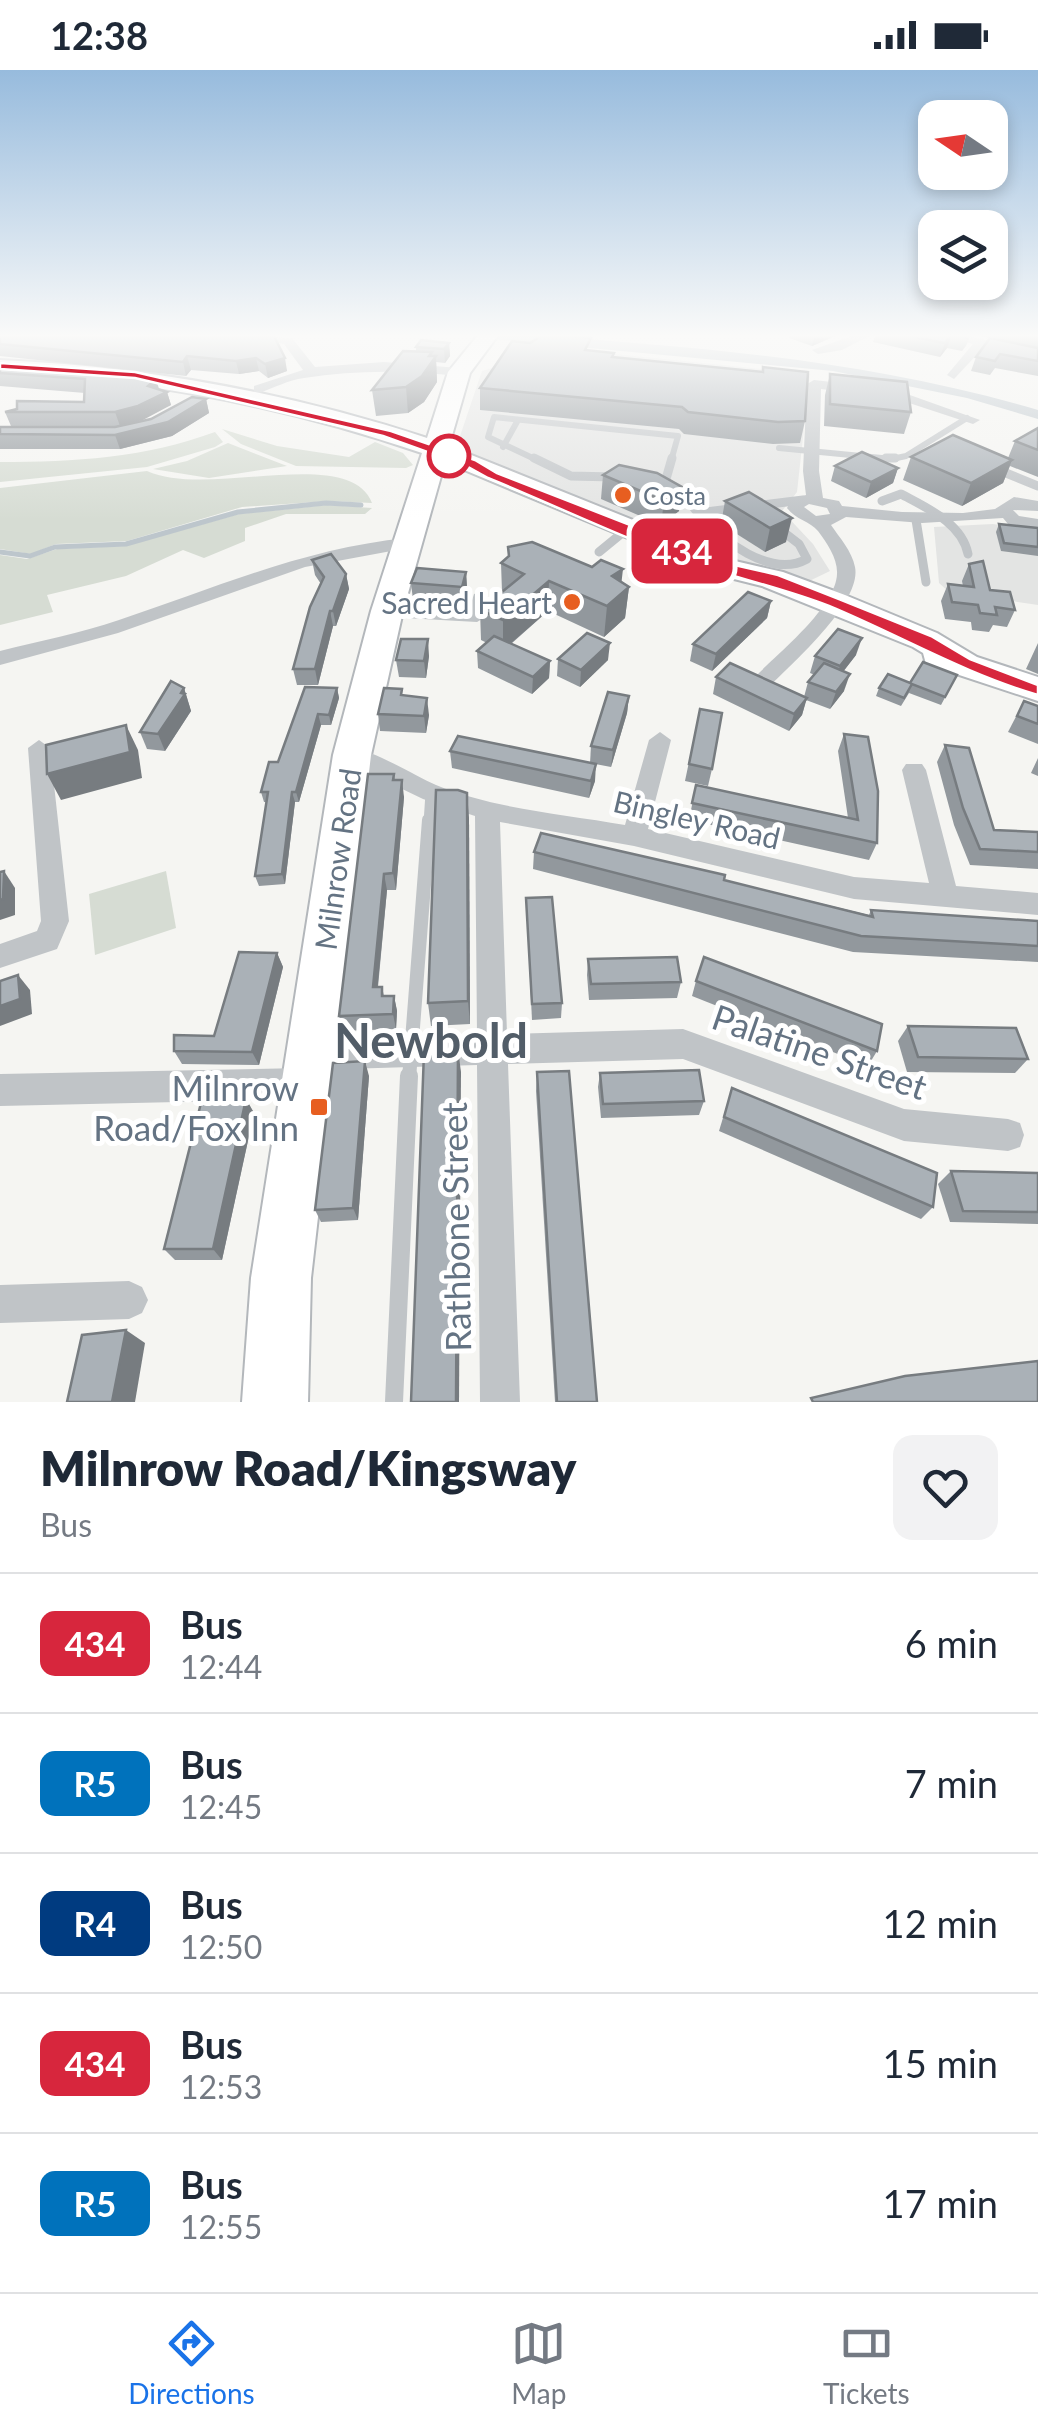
<!DOCTYPE html>
<style>
:root{--surface:#fff;--page:#f2f2f3;--text:#1f2937;--muted:#747a83;--line:#e0e1e3;--accent:#1a73e8}
body{margin:0;font-family:Lato,sans-serif;background:var(--page);color:var(--text);height:100vh;display:flex;flex-direction:column;font-size:38px;white-space:nowrap}
*{box-sizing:border-box;margin:0}
p{font-size:32px;color:var(--muted)}
.icon{flex:none;width:55px;height:55px;fill:none;stroke:currentColor;stroke-width:2;stroke-linecap:round;stroke-linejoin:round}
.map{position:relative;height:1332px;overflow:hidden}
.sheet{display:flex;flex-direction:column;background:var(--surface);flex:1}
.sheet>*{flex:none}
.badge{padding:0 20px;border-radius:15px;font-size:35px;line-height:65px}
.needle{width:65px;rotate:283deg}
.controls{position:absolute;left:918px;top:30px;display:grid;gap:20px}
.controls a{display:grid;place-items:center;width:90px;height:90px;border-radius:20px;background:var(--surface);box-shadow:0 5px 15px #0003;font-size:50px}
.map>.badge{position:absolute;translate:-50% -50%;box-shadow:0 0 0 5px #fff}
.round{display:grid;place-items:center;flex:none;width:105px;height:105px;border-radius:20px;background:var(--page)}
.overview{display:flex;align-items:center;justify-content:space-between;height:170px;padding:0 40px}
h1{font-size:48px;font-weight:800;line-height:75px}
ul{padding:0;list-style:none}
li{display:flex;align-items:center;gap:30px;height:140px;padding:0 40px;border-top:2px solid var(--line)}
li div{flex:1}
li b{display:block;font-size:38px}
li em{font-style:normal}
li .badge{min-width:110px;font-weight:700;text-align:center}
.status{display:flex;justify-content:space-between;align-items:center;height:70px;padding:0 50px;background:var(--surface);direction:ltr}
.status svg{height:28px;fill:currentColor}
.dock{display:flex;justify-content:space-around;align-items:center;height:140px;border-top:2px solid var(--line);background:var(--surface);font-size:28px;color:var(--muted)}
.dock a{display:grid;justify-items:center;gap:5px}
.dock .selected{color:var(--accent)}
.map>svg:first-child{display:block}
.built{fill:#e3e4e3}
.green{fill:#d6dcd3}
.lines{fill:none;stroke-linecap:round;stroke-linejoin:round}
.stream{stroke:#bdc6cc;stroke-width:5}
.canal{fill:#bdc6cc;fill-rule:evenodd}
.primary-casing{stroke:#b3b7bb;stroke-width:4}
.service-far4{stroke:#c0c4c7;stroke-width:6}
.service-far3{stroke:#c0c4c7;stroke-width:9}
.service-far2{stroke:#c0c4c7;stroke-width:11}
.service-far1{stroke:#c0c4c7;stroke-width:14}
.service{stroke:#c0c4c7;stroke-width:18}
.minor{fill:#c0c4c7;fill-rule:evenodd}
.primary{fill:#fff;fill-rule:evenodd}
.wall{fill:#92989d}
.shaded-wall{fill:#777c80}
.building{fill:#aab1b7;stroke:#777c80;stroke-width:2.5}
.line{fill:#d7263d;stroke:#fff;stroke-width:2.5}
.stop-dot{fill:#fff;stroke:#d7263d;stroke-width:5}
.poi-dot{fill:#e75e20;stroke:#fff;stroke-width:4}
.labels{text-anchor:middle;dominant-baseline:central;stroke-width:10;stroke-linejoin:round;paint-order:stroke}
.far-poi-label{font-size:25px;fill:#647383;stroke:#fff;text-anchor:start}
.poi-label{font-size:30px;fill:#647383;stroke:#fff;text-anchor:end}
.street-label{font-size:30px;fill:#647383;stroke:#fff}
.near-street-label{font-size:35px;fill:#647383;stroke:#fff}
.near-poi-label{font-size:35px;fill:#647383;stroke:#fff;text-anchor:end}
.near-district-label{font-size:48px;font-weight:bold;fill:#525d68;stroke:#fff}
</style>
<div class="status"><b>12:38</b><svg viewBox="0 0 49 12"><path d="M0 12V9h3v3zM5 12V6h3v6zM10 12V3h3v9zM15 12V0h3v12zM26 1h20v11H26zM47 4h2v5h-2z"/></svg></div>
<div class="map">
<svg width="1038" height="1332" viewBox="0 0 1038 1332">
<rect width="100%" height="100%" fill="#f5f5f2"/>
<g class="built">
<polygon points="526,275 810,304 797,422 782,441 813,474 830,501 801,515 677,467 649,468 456,378 482,301 495,297"/>
<polygon points="993,454 1038,461 1038,535 949,522 939,513 934,457"/>
</g>
<g class="green">
<polygon points="222,359 277,376 349,387 375,372 403,383 413,395 406,398 296,396 241,374"/>
<path d="M215,362l8,10 -8,5 -68,20 -147,15v-20c75,0 144,-4 215,-30z"/>
<polygon points="228,373 287,396 209,408 153,399 187,391"/>
<path d="M147,401c61,28 202,-27 225,32l-43,-2 -87,6 -115,34 -71,3 -25,10 -31,-5v-61z"/>
<polygon points="327,435 372,438 365,444 286,444 245,458 245,471 204,488 183,480 126,506 47,525 53,542 0,555 0,485 27,489 57,479 125,476 239,444"/>
<polygon points="166,801 176,858 95,885 89,824"/>
</g>
<g class="lines">
<polyline class="stream" points="0,482 30,486 55,477 126,474 238,442 326,433 361,435"/>
<path class="canal" d="M478,264c56,-2 112,6 168,10 134,11 263,28 392,66v9l-71,-21 -134,-27 -349,-33z"/>
<g class="primary-casing">
<path id="primary" d="M479,264h20l-29,39 -21,73 286,115 48,11 62,23 92,38 40,24 61,20v24l-112,-37 -3,-11 -10,-6 -151,-61 -48,-12 -269,-112 -42,149 -32,144 -60,523 -3,124h-66l9,-124 82,-523 38,-144 51,-158c-135,-46 -280,-74 -422,-81v-12c143,6 290,33 427,78l21,-66z"/>
</g>
<g class="service-far4">
<polyline points="503,377 518,350"/>
<polyline points="779,378 892,389 906,386 967,348"/>
<polyline points="539,391 488,367 494,347 678,366 671,391"/>
</g>
<g class="service-far3">
<polyline points="534,388 571,406 614,407"/>
<polyline points="886,388 895,388"/>
<polyline points="996,399 1038,416"/>
<polyline points="662,423 672,388"/>
<polyline points="669,425 690,433 698,443 803,430"/>
<path d="M882,431l19,-7c26,14 61,29 67,60"/>
<path d="M698,443c23,27 73,66 109,46l-8,-15 -22,-17"/>
<polyline points="916,450 926,512"/>
<polyline points="599,482 627,459"/>
</g>
<polyline class="service-far2" points="429,753 431,723"/>
<polyline class="service-far1" points="409,1009 429,750"/>
<polyline class="service" points="394,1332 409,1006"/>
<g class="minor">
<path d="M234,264l58,4 23,29 69,-5 75,6 7,4 -7,4c-53,-6 -105,-6 -155,2 -16,2 -30,10 -45,15l-5,-1v-6l49,-16 -19,-26z"/>
<polygon points="857,264 873,264 842,280 818,284 812,280"/>
<polygon points="936,264 958,264 1038,281 1038,289 984,277 954,309 947,305 973,274"/>
<path d="M814,310l79,9 87,31 -7,4 -82,-27 -70,-8 -2,82 4,27 16,3 3,5 60,6 61,1 32,-4 19,-12 24,4v10l-25,-1 6,6 19,3v10l-30,-5 -5,-6 -81,5 -76,-6 -15,8c8,12 21,26 24,42 7,34 -59,93 -82,116h-14l-4,-5 4,-5c22,-22 77,-67 78,-99 1,-15 -10,-31 -19,-43 -8,-10 -22,-11 -31,-23l5,-9 14,-4 -3,-24 4,-87zM809,434l18,4 3,6 -14,2 -12,-9z"/>
<path d="M407,468l6,1v8l-108,20 -187,66 -118,32v-14c40,-10 80,-18 119,-31 96,-32 186,-72 288,-82z"/>
<polygon points="481,522 490,528 487,546 477,552 387,547 377,541 387,535 469,540 474,524"/>
<path d="M660,662l11,8 -23,89 206,48 75,6 -27,-113 4,-6h16l4,6 30,116 82,7v22l-184,-16 -220,-53 -134,-24 7,212 176,-5 221,80 104,10 12,4 4,12 -4,12 -12,4 -104,-10 -221,-82 -175,5 12,338h-40l-3,-337 -165,5 5,2 5,11 -5,11 -11,5 -306,7v-32l303,-6 -5,-3 -4,-10 4,-10 11,-5 168,-5 -2,-219 -52,-17 -79,-38 -3,-6 3,-6c20,-6 70,27 92,36 58,24 127,29 189,40l24,-85z"/>
<polygon points="39,670 50,678 69,851 57,879 0,898 0,874 37,861 41,851 28,678"/>
<polygon points="129,1211 142,1217 148,1230 142,1243 129,1249 0,1253 0,1215"/>
</g>
<use href="#primary" class="primary"/>
</g>
<g class="wall">
<polygon points="0,264 273,264 287,301 268,308 259,301 239,304 191,300 186,306 0,286"/>
<polygon points="790,264 840,264 812,276 789,268"/>
<polygon points="876,264 971,264 966,276 962,281 947,278 940,287 873,272"/>
<polygon points="972,264 1038,264 1038,306 995,298 990,305 971,301 976,287 990,268"/>
<polygon points="449,273 450,286 445,293 436,292 437,312 424,332 408,343 376,346 372,320 416,281 416,277"/>
<polygon points="590,280 805,351 800,373 773,374 684,364 679,359 480,340 480,318"/>
<polygon points="0,293 159,319 167,322 171,335 120,356 11,356 5,342 84,332 85,323 0,316"/>
<polygon points="830,304 911,342 904,364 824,356 825,325"/>
<polygon points="206,329 209,343 172,366 120,379 0,379 0,357 115,357 151,349"/>
<polygon points="1038,358 1038,407 1010,396 1003,413 962,436 903,410 911,387 1008,388 1015,371"/>
<polygon points="835,396 898,398 893,413 866,428 831,411"/>
<polygon points="657,403 679,441 661,455 601,429 603,405"/>
<polygon points="749,422 786,472 765,482 721,454 725,431"/>
<polygon points="999,454 1038,458 1038,486 1001,481 996,462"/>
<polygon points="508,477 622,513 629,517 625,548 604,567 548,541 511,574 550,591 549,608 532,624 478,598 477,581 487,573 481,570 480,540 502,522 501,493 508,487"/>
<polygon points="312,490 346,504 349,519 336,556 333,556 318,615 297,615 293,599 321,514 315,505"/>
<polygon points="969,494 990,520 1015,540 1007,557 993,555 989,562 972,560 971,552 945,549 941,531 948,514 963,516 962,511"/>
<polygon points="466,502 467,518 463,534 413,530 411,513"/>
<polygon points="771,531 767,548 712,601 690,591 693,574"/>
<polygon points="1038,573 1038,604 1026,599"/>
<polygon points="856,585 843,602 844,621 830,639 806,630 802,645 789,661 713,624 716,607 804,627 808,612 815,605 810,603 815,586"/>
<polygon points="429,586 426,608 399,607 396,590"/>
<polygon points="558,589 608,590 580,617 557,606"/>
<polygon points="957,605 941,635 909,623 901,636 876,626 879,618"/>
<polygon points="184,618 191,641 165,681 147,679 140,662"/>
<polygon points="337,618 339,628 331,655 321,655 299,732 295,732 285,814 259,816 255,806 267,732 264,732 261,722"/>
<polygon points="403,625 429,645 426,663 380,661 378,644"/>
<polygon points="629,626 627,643 611,697 590,693 591,676"/>
<polygon points="1024,631 1038,636 1038,674 1008,662"/>
<polygon points="700,639 712,699 708,716 685,711"/>
<polygon points="844,664 877,773 869,790 689,750 696,715 848,748 838,681"/>
<polygon points="945,675 994,760 1038,762 1038,799 970,795 954,755 937,692"/>
<polygon points="450,681 595,711 589,728 452,698"/>
<polygon points="1038,688 1038,706 1031,703"/>
<polygon points="394,704 395,710 404,727 396,820 387,820 378,917 382,917 384,926 394,926 397,941 396,959 343,961 339,946"/>
<polygon points="469,748 470,954 431,956 428,933"/>
<polygon points="534,782 724,810 869,845 871,840 1038,851 1038,892 853,882 533,799"/>
<polygon points="526,828 562,933 561,948 532,950"/>
<polygon points="277,883 283,897 259,995 182,994 174,981 214,966"/>
<polygon points="588,889 681,912 677,928 589,930 587,905"/>
<polygon points="696,911 877,981 868,996 692,926"/>
<polygon points="908,956 1028,989 1015,1003 907,1002 898,971"/>
<polygon points="537,1002 597,1332 555,1332 536,1021"/>
<polygon points="600,1003 704,1031 699,1045 601,1048 598,1017"/>
<polygon points="369,1006 358,1150 321,1152 315,1140"/>
<polygon points="732,1018 933,1137 921,1149 719,1061"/>
<polygon points="246,1029 254,1043 222,1190 175,1190 164,1179"/>
<polygon points="951,1101 1038,1103 1038,1154 950,1152 938,1114"/>
</g>
<g class="shaded-wall">
<polygon points="815,264 840,264 812,276"/>
<polygon points="952,264 947,278 940,287 945,273"/>
<polygon points="449,273 450,286 445,293 444,279"/>
<polygon points="432,282 432,291 436,286 437,312 424,332 408,343 406,317"/>
<polygon points="187,286 191,300 186,306 183,292"/>
<polygon points="256,288 259,301 239,304 236,291"/>
<polygon points="285,288 287,301 268,308 265,294"/>
<polygon points="156,309 160,322 167,322 171,335 143,350 120,356 115,342"/>
<polygon points="206,329 209,343 172,366 120,379 115,365"/>
<polygon points="1012,390 1003,413 962,436 971,413"/>
<polygon points="898,398 893,413 866,428 871,412"/>
<polygon points="682,417 679,441 661,455 664,431"/>
<polygon points="792,448 786,472 765,482 770,458"/>
<polygon points="623,499 620,525 629,517 625,548 604,567 607,536 612,506"/>
<polygon points="466,502 467,518 463,534 462,517"/>
<polygon points="346,504 349,519 336,556 333,541"/>
<polygon points="549,511 548,541 503,580 503,550"/>
<polygon points="771,531 767,548 712,601 716,584"/>
<polygon points="330,541 333,556 318,615 315,599"/>
<polygon points="862,568 856,585 834,613 840,596"/>
<polygon points="428,569 429,586 426,608 424,591"/>
<polygon points="610,573 608,590 580,617 581,600"/>
<polygon points="550,591 549,608 532,624 533,607"/>
<polygon points="850,604 844,621 830,639 836,622"/>
<polygon points="184,618 191,641 165,681 158,664"/>
<polygon points="337,618 339,628 331,655 329,645"/>
<polygon points="629,626 627,643 611,697 613,680"/>
<polygon points="427,628 429,645 426,663 424,646"/>
<polygon points="807,628 802,645 789,661 794,644"/>
<polygon points="318,644 321,655 299,732 296,722"/>
<polygon points="126,655 138,680 142,708 61,730 47,704"/>
<polygon points="596,694 595,711 589,728 591,711"/>
<polygon points="402,710 404,727 396,820 393,803"/>
<polygon points="292,722 295,732 285,814 282,804"/>
<polygon points="467,723 469,748 470,954 468,931"/>
<polygon points="4,801 15,818 15,845 0,850 0,830"/>
<polygon points="384,804 387,820 376,933 373,917"/>
<polygon points="277,883 283,897 259,995 252,982"/>
<polygon points="18,905 30,920 32,944 0,956 0,936"/>
<polygon points="394,926 397,941 396,959 393,944"/>
<polygon points="458,980 461,1002 459,1332 456,1332"/>
<polygon points="365,991 369,1006 358,1150 353,1138"/>
<polygon points="246,1029 254,1043 222,1190 213,1179"/>
<polygon points="126,1260 145,1273 135,1332 112,1332"/>
</g>
<g class="building">
<polygon points="0,264 273,264 285,288 265,294 256,288 236,291 187,286 183,292 0,274"/>
<polygon points="544,264 591,268 585,280 614,283 612,287 763,302 763,297 808,302 805,351 778,352 688,342 682,337 480,318 512,271 530,273"/>
<polygon points="900,264 970,264 967,268 952,264 945,273"/>
<polygon points="990,268 1038,278 1038,291 1000,284 995,291 976,287"/>
<polygon points="421,270 449,273 444,279 416,277"/>
<polygon points="403,281 432,282 429,286 436,286 422,306 406,317 372,320"/>
<polygon points="0,293 156,309 148,316 167,322 138,336 115,342 5,342 17,339 17,331 84,332 85,309 0,303"/>
<polygon points="830,304 907,312 911,342 830,334"/>
<polygon points="192,327 206,329 168,352 115,365 0,364 0,357 115,357 151,349"/>
<polygon points="1038,358 1038,380 1015,371"/>
<polygon points="953,365 1012,390 971,413 911,387"/>
<polygon points="862,382 898,398 871,412 835,396"/>
<polygon points="619,395 657,403 682,417 664,431 603,405"/>
<polygon points="749,422 792,448 770,458 725,431"/>
<polygon points="999,454 1038,458 1038,477 1004,473"/>
<polygon points="532,472 592,497 601,490 623,499 612,506 629,517 607,536 549,511 503,550 480,540 524,504 501,493 509,486 508,477"/>
<polygon points="331,484 346,504 333,541 330,541 315,599 293,599 310,537 324,507 312,490"/>
<polygon points="983,491 990,520 1010,522 1015,540 995,537 997,545 980,543 978,535 952,532 948,514 974,517 969,494"/>
<polygon points="417,498 466,502 462,517 411,513"/>
<polygon points="748,522 771,531 716,584 693,574"/>
<polygon points="838,559 862,568 840,596 815,586"/>
<polygon points="587,563 610,573 581,600 558,589"/>
<polygon points="494,566 550,591 533,607 477,581"/>
<polygon points="401,569 428,569 424,591 396,590"/>
<polygon points="923,592 957,605 945,627 912,614 904,628 879,618 888,604 910,613"/>
<polygon points="730,593 807,628 794,644 716,607"/>
<polygon points="824,593 850,604 836,622 808,612"/>
<polygon points="171,611 184,618 181,623 185,624 158,664 140,662"/>
<polygon points="305,617 337,618 329,645 318,644 296,722 292,722 282,804 255,806 268,722 261,722 269,692 278,692"/>
<polygon points="384,618 402,619 401,625 427,628 424,646 378,644"/>
<polygon points="608,622 629,626 613,680 591,676"/>
<polygon points="1024,631 1038,636 1038,654 1017,646"/>
<polygon points="700,639 722,643 712,699 689,694"/>
<polygon points="126,655 130,682 47,704 46,675"/>
<polygon points="844,664 868,667 878,721 877,773 692,733 696,715 858,750"/>
<polygon points="458,666 596,694 591,711 450,681"/>
<polygon points="945,675 969,678 994,760 1038,762 1038,782 980,779 963,738"/>
<polygon points="368,704 394,704 393,710 402,710 393,803 384,804 373,917 382,917 382,926 394,926 393,944 339,946"/>
<polygon points="436,720 458,720 467,723 468,931 428,933"/>
<polygon points="541,763 725,805 724,810 873,847 871,840 1038,851 1038,876 861,866 534,782"/>
<polygon points="4,801 3,829 0,830 0,802"/>
<polygon points="552,827 562,933 532,934 526,828"/>
<polygon points="239,882 277,883 252,982 174,981 174,965 214,966"/>
<polygon points="677,887 681,912 591,914 588,889"/>
<polygon points="704,887 882,954 877,981 696,911"/>
<polygon points="18,905 20,929 0,936 0,911"/>
<polygon points="908,956 1016,958 1028,989 918,987"/>
<polygon points="458,980 456,1332 411,1332 424,982"/>
<polygon points="365,991 353,1138 315,1140 333,993"/>
<polygon points="699,1000 704,1031 603,1034 600,1003"/>
<polygon points="569,1001 597,1332 557,1332 537,1002"/>
<polygon points="732,1018 937,1103 933,1137 724,1047"/>
<polygon points="202,1029 246,1029 213,1179 164,1179"/>
<polygon points="951,1101 1038,1103 1038,1142 963,1141"/>
<polygon points="126,1260 112,1332 67,1332 82,1265"/>
<polygon points="1038,1291 1038,1332 813,1332 811,1328 905,1306"/>
</g>
<linearGradient id="sky" x2="0" y2="1"><stop stop-color="#97bbdd"/><stop offset="0.59" stop-color="#fafaf9"/><stop offset="1" stop-color="#fafaf9" stop-opacity="0"/></linearGradient>
<rect width="1038" height="450" fill="url(#sky)"/>
<path class="line" d="M0,293l135,9 256,59 84,29 22,13 233,91 48,11 61,24 92,37 39,23 68,26v10c-73,-21 -139,-60 -209,-89 -36,-14 -72,-23 -109,-34 -77,-24 -156,-63 -232,-94l-22,-12 -83,-30 -248,-58 -135,-9z"/>
<circle class="stop-dot" cx="449" cy="386" r="20"/>
<g class="poi-dot">
<circle cx="623" cy="425" r="10"/>
<circle cx="572" cy="532" r="10"/>
<rect x="309" y="1027" width="20" height="20" rx="5"/>
</g>
<g class="labels">
<g class="far-poi-label">
<text x="643" y="425">Costa</text>
</g>
<g class="poi-label">
<text x="552" y="532">Sacred Heart</text>
</g>
<g class="street-label">
<text transform="translate(697 749) rotate(13)">Bingley Road</text>
<text transform="translate(337 789) rotate(-82)">Milnrow Road</text>
</g>
<g class="near-street-label">
<text transform="translate(820 981) rotate(19)">Palatine Street</text>
<text transform="translate(455 1157) rotate(-91)">Rathbone Street</text>
</g>
<g class="near-poi-label">
<text x="299" y="1017">Milnrow<tspan x="299" dy="40">Road/Fox Inn</tspan></text>
</g>
<g class="near-district-label">
<text x="431" y="969">Newbold</text>
</g>
</g>
</svg>
<div class="controls">
<a><svg class="needle" viewBox="-14 -14 28 28"><path d="M0-13l5 13h-10z" fill="#e53935"/><path d="M0 13l5-13h-10z" fill="#747a83"/></svg></a>
<a><svg class="icon" aria-label="layers" viewBox="0 0 24 24"><path d="M12 4l9 5-9 5-9-5zM3 14l9 5 9-5"/></svg></a>
</div>
<b class="badge" style="left:682px;top:481px;background:#d7263d;color:#fff">434</b>
</div>
<section class="sheet">
<div class="overview"><div><h1>Milnrow Road/Kingsway</h1><p>Bus</p></div><a class="round"><svg class="icon" aria-label="heart" viewBox="0 0 24 24"><path d="M12 20l-8-8c-3-5 5-10 8-4 3-6 11-1 8 4z"/></svg></a></div>
<ul>
<li><span class="badge" style="background:#d7263d;color:#fff">434</span><div><b>Bus</b><p>12:44</p></div><em>6 min</em></li>
<li><span class="badge" style="background:#0072bc;color:#fff">R5</span><div><b>Bus</b><p>12:45</p></div><em>7 min</em></li>
<li><span class="badge" style="background:#003b80;color:#fff">R4</span><div><b>Bus</b><p>12:50</p></div><em>12 min</em></li>
<li><span class="badge" style="background:#d7263d;color:#fff">434</span><div><b>Bus</b><p>12:53</p></div><em>15 min</em></li>
<li><span class="badge" style="background:#0072bc;color:#fff">R5</span><div><b>Bus</b><p>12:55</p></div><em>17 min</em></li>
</ul>
</section>
<nav class="dock">
<a class="selected"><svg class="icon" aria-label="directions" viewBox="0 0 24 24"><path d="M12 3l9 9-9 9-9-9zM9 14v-3h6M13 9l2 2-2 2"/></svg>Directions</a>
<a><svg class="icon" aria-label="map" viewBox="0 0 24 24"><path d="M3 6l6-2 6 2 6-2v14l-6 2-6-2-6 2zM9 4v14M15 6v14"/></svg>Map</a>
<a><svg class="icon" aria-label="tickets" viewBox="0 0 24 24"><path d="M3 7h18v10H3zM15 7v10"/></svg>Tickets</a>
</nav>
